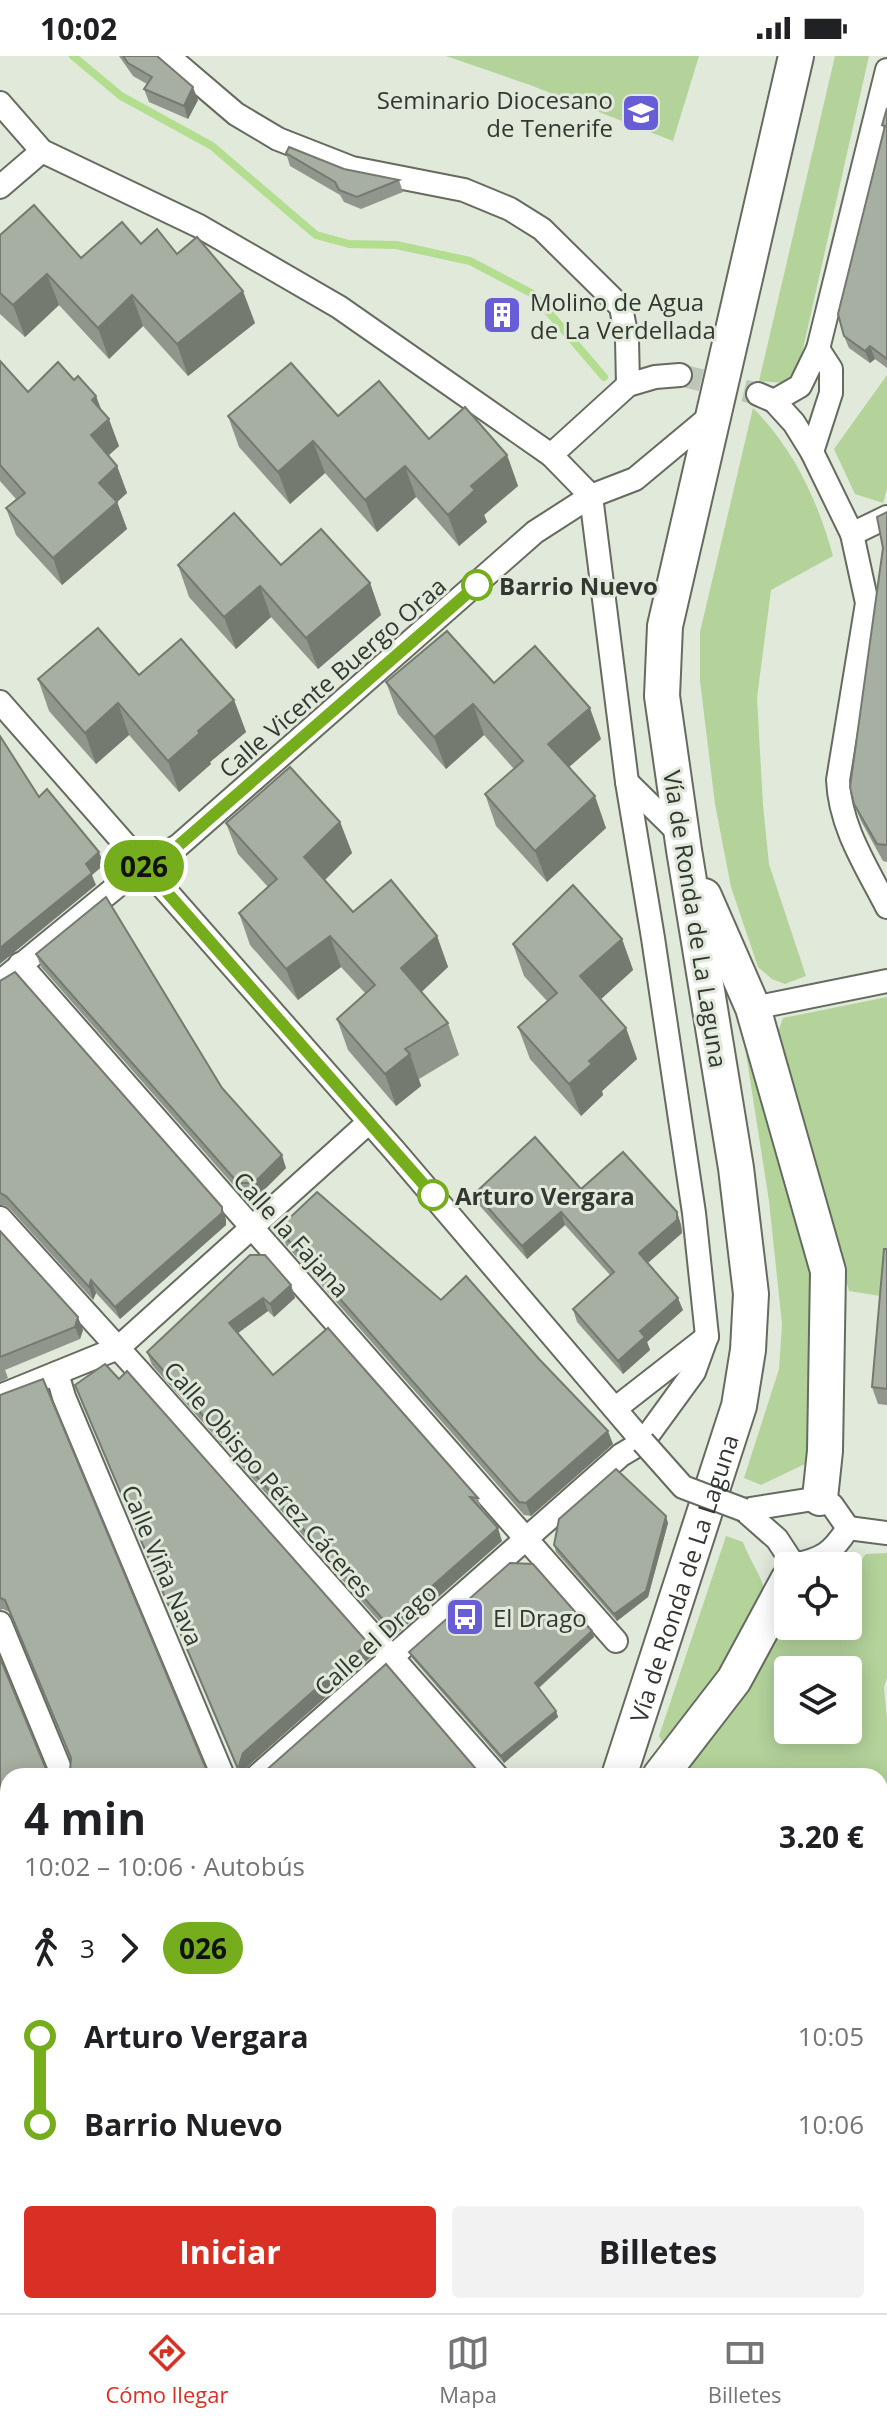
<!DOCTYPE html>
<html lang="es">
<meta charset="utf-8">
<style>
:root{--surface:#fff;--page:#f2f2f2;--text:#202124;--muted:#757577;--line:#e0e0e0;--accent:#d93025}
body{margin:0;font-family:"Open Sans",sans-serif;background:var(--page);color:var(--text);height:100vh;display:flex;flex-direction:column;font-size:30px;white-space:nowrap}
*{box-sizing:border-box;margin:0}
p{font-size:26px;color:var(--muted)}
.icon{flex:none;width:44px;height:44px;fill:none;stroke:currentColor;stroke-width:2;stroke-linecap:round;stroke-linejoin:round}
.map{position:relative;flex:1;overflow:hidden}
.side{position:absolute;left:0px;top:1712px;width:888px;height:546px;display:flex;flex-direction:column;background:var(--surface);border-radius:24px 24px 0 0;box-shadow:0 4px 20px #0003}
.side>*{flex:none}
.badge{padding:0 16px;border-radius:26px;font-size:28px;line-height:52px}
.buttons{position:absolute;left:774px;top:1496px;display:grid;gap:16px}
.buttons a{display:grid;place-items:center;width:88px;height:88px;border-radius:8px;background:var(--surface);box-shadow:0 4px 20px #0003;font-size:40px}
.map>.badge{position:absolute;translate:-50% -50%;box-shadow:0 0 0 4px #fff}
.legs{display:flex;align-items:center;gap:12px;height:88px;padding:0 24px;font-size:26px}
.legs p{margin-inline-start:auto}
.overview{display:flex;align-items:center;justify-content:space-between;height:136px;padding:0 24px}
h1{font-size:44px;font-weight:700;line-height:60px}
.action{display:flex;gap:16px;margin-top:auto;padding:16px 24px}
.action a{flex:1;height:92px;border-radius:8px;background:var(--accent);color:#fff;font-size:32px;font-weight:700;line-height:92px;text-align:center}
.action a+a{background:var(--page);color:var(--text)}
ul{padding:0 24px;list-style:none}
li{display:flex;align-items:center;gap:28px;height:88px;font-size:30px}
li i{display:grid;place-items:center;width:12px;height:100%;margin:0 10px;background:currentColor}
li i::after{content:'';width:20px;height:20px;margin:-10px;border:6px solid;border-radius:50%;background:var(--surface)}
li p{margin-inline-start:auto}
li:first-child i{background:linear-gradient(#0000 50%,currentColor 0)}
li:last-child i{background:linear-gradient(currentColor 50%,#0000 0)}
.status{display:flex;justify-content:space-between;align-items:center;height:56px;padding:0 40px;background:var(--surface);direction:ltr}
.status svg{height:22px;fill:currentColor}
.tab-bar{display:flex;justify-content:space-around;align-items:center;height:112px;border-top:2px solid var(--line);background:var(--surface);font-size:22px;color:var(--muted)}
.tab-bar a{display:grid;justify-items:center;gap:4px}
.tab-bar .current{color:var(--accent)}
.map>svg:first-child{display:block}
.green{fill:#b3d39b;fill-rule:evenodd}
.lines{fill:none;stroke-linecap:round;stroke-linejoin:round}
.stream{stroke:#b3de90;stroke-width:8}
.street-tunnel{stroke:#bec5b9;stroke-width:22;stroke-dasharray:22 11;stroke-linecap:butt}
.street-casing{stroke:#646b5f;stroke-width:26}
.primary-casing{stroke:#646b5f;stroke-width:38}
.street{stroke:#fff;stroke-width:22}
.primary{stroke:#fff;stroke-width:34}
.street-bridge-casing{stroke:#646b5f;stroke-width:26;stroke-linecap:butt}
.street-bridge{stroke:#fff;stroke-width:22}
.wall{fill:#90968b}
.shaded-wall{fill:#757a71}
.building{fill:#a7afa2;stroke:#757a71;stroke-width:2}
.line-1-casing{stroke:#fff;stroke-width:18}
.line-1{stroke:#75ad1c;stroke-width:12}
.stop-1-dot{fill:#fff;stroke:#75ad1c;stroke-width:4}
.labels{text-anchor:middle;dominant-baseline:central;stroke-width:6;stroke-linejoin:round;paint-order:stroke}
.poi-label{font-size:24px;fill:#333731;stroke:#e1e9db;text-anchor:start}
.stop-label{font-size:24px;font-weight:bold;fill:#333731;stroke:#e1e9db;text-anchor:start}
.street-label{font-size:24px;fill:#333731;stroke:#e1e9db}
</style>
<div class="status"><b>10:02</b><svg viewBox="0 0 49 12"><path d="M0 12V9h3v3zM5 12V6h3v6zM10 12V3h3v9zM15 12V0h3v12zM26 1h20v11H26zM47 4h2v5h-2z"/></svg></div>
<div class="map">
<svg width="887" height="2257" viewBox="0 0 887 2257">
<rect width="100%" height="100%" fill="#e1e9db"/>
<g class="green">
<polygon points="446,0 699,0 673,85 530,29"/>
<polygon points="835,0 869,0 798,315 785,327 759,325"/>
<polygon points="887,319 887,433 883,447 855,438 834,393"/>
<path d="M753,352c41,41 65,93 80,148l-62,34 -14,108 6,107 6,59 37,112 -21,8 -13,-5 -14,-12 -27,-80 -16,-83 -15,-123v-49z"/>
<polygon points="887,941 887,1241 849,1235 777,979 783,962"/>
<polygon points="745,991 754,994 813,1213 815,1357 807,1407 761,1429 744,1422 779,1313 782,1268 769,1145"/>
<path d="M726,1480l17,6c6,17 17,31 22,49l-50,93 -49,64 -7,-12z"/>
<path d="M887,1497v125l-3,9 3,34v592h-324v-7h317v-530h-198l32,-43 74,-119v12h60v-50l18,-22zM788,1614h60v60h-60z"/>
</g>
<g class="lines">
<polyline class="stream" points="73,0 121,40 212,90 316,179 349,188 396,189 470,205 533,238 604,321"/>
<polyline class="street-tunnel" points="680,319 758,338"/>
<g class="street-casing">
<g id="street">
<polyline points="168,0 236,58 278,83 352,112 464,134 510,153 542,173 621,251 627,283 628,329"/>
<polyline points="0,47 42,95 199,170 339,251 551,399 591,440 627,726 653,882 694,1157 707,1280 694,1316 643,1386 621,1399 257,1720"/>
<polyline points="0,131 42,95"/>
<path d="M758,338l16,7 20,22 18,29 40,82 15,69 -29,177c2,47 28,86 49,127"/>
<polyline points="774,345 800,330 818,293 887,14"/>
<polyline points="812,396 831,337 831,313 818,293"/>
<polyline points="551,399 628,329 655,321 680,319"/>
<polyline points="852,478 887,461"/>
<polyline points="0,646 394,1094 643,1386"/>
<polyline points="627,726 682,780"/>
<polyline points="20,908 616,1585"/>
<polyline points="0,926 143,809 178,790 535,476 591,440 635,423 713,358"/>
<polyline points="753,952 887,925"/>
<polyline points="0,1162 138,1314 497,1720"/>
<polyline points="57,1317 64,1341 223,1720"/>
<polyline points="0,1340 118,1292 369,1066"/>
<polyline points="616,1352 707,1281"/>
<path d="M744,1454l33,29 17,26c29,-6 38,-12 54,-37"/>
<polyline points="744,1454 820,1442 832,1449 848,1472"/>
<polyline points="848,1472 887,1477"/>
<polyline points="0,1567 63,1720"/>
<polyline points="0,1946 8,1939"/>
<polyline points="0,2106 8,2125"/>
<polyline points="60,2250 63,2257"/>
<polyline points="278,2250 281,2257"/>
<polyline points="437,2250 440,2257"/>
<polyline points="300,2257 317,2250"/>
</g>
</g>
<g class="primary-casing">
<g id="primary">
<polyline points="704,840 753,952 828,1215 825,1395 820,1442"/>
<path id="s1" d="M619,1720l120,-370 9,-56 3,-56 -15,-126 -52,-318 -22,-154 3,-70 131,-570"/>
<polyline points="660,1720 734,1624 788,1524"/>
<polyline points="531,2250 533,2257"/>
</g>
</g>
<use href="#street" class="street"/>
<use href="#primary" class="primary"/>
<g class="street-bridge-casing">
<polyline id="street-bridge" points="643,1386 683,1431 744,1454"/>
</g>
<use href="#street-bridge" class="street-bridge"/>
</g>
<g class="wall">
<polygon points="119,0 157,0 198,44 188,63 149,46 144,33 147,28 133,20"/>
<polygon points="887,52 887,312 875,303 870,307 849,292 844,280 884,73 882,69"/>
<polygon points="286,97 344,113 399,124 403,136 361,153 344,146 340,139 290,110"/>
<polygon points="0,179 81,202 141,188 177,198 255,267 188,320 143,270 109,303 59,249 25,281 0,258"/>
<polygon points="0,305 28,336 74,324 96,340 101,354 119,390 109,399 117,410 127,437 117,446 127,473 62,529 16,479 6,452 16,443 0,425"/>
<polygon points="228,360 338,360 429,383 507,399 518,430 484,459 487,466 459,490 416,441 377,476 325,417 290,448 239,391"/>
<polygon points="887,456 887,806 883,805 861,765 854,748"/>
<polygon points="178,509 281,509 370,527 381,559 318,613 271,561 236,593 189,541"/>
<polygon points="139,619 234,644 246,676 210,706 211,708 179,736 129,679 96,708 49,655 38,623"/>
<polygon points="386,626 494,627 601,683 569,711 606,772 547,826 496,770 485,738 514,713 484,679 446,713 398,658"/>
<polygon points="340,766 352,797 324,824 353,856 437,880 448,911 421,936 448,967 459,999 419,1023 421,1030 396,1050 348,994 337,963 366,938 341,911 298,944 250,889 239,857 268,831 238,798 226,767"/>
<polygon points="622,883 633,914 600,944 626,972 637,1003 602,1035 603,1039 581,1060 530,1003 518,971 547,945 524,920 513,888"/>
<polygon points="36,898 222,1032 286,1112 258,1140 243,1140 41,911"/>
<polygon points="0,925 222,1151 226,1164 226,1169 120,1263 96,1237 93,1244 10,1153 4,1149 0,1149"/>
<polygon points="581,1133 677,1156 681,1169 682,1177 648,1207 683,1254 647,1286 650,1294 623,1318 577,1266 573,1253 610,1219 565,1169 527,1203 480,1150 475,1137"/>
<polygon points="0,1175 83,1274 80,1283 5,1314 8,1322 0,1326"/>
<polygon points="282,1177 441,1244 613,1388 531,1460 524,1459 286,1189"/>
<polygon points="887,1193 887,1349 878,1348 872,1331"/>
<polygon points="291,1229 295,1242 274,1261 268,1255 238,1277 273,1319 478,1442 482,1455 502,1485 393,1581 152,1309 147,1296"/>
<polygon points="75,1329 372,1600 248,1710 245,1718 251,1720 240,1720"/>
<polygon points="0,1339 209,1720 70,1715 71,1704 9,1556 3,1553 0,1554"/>
<polygon points="668,1467 648,1541 617,1565 556,1496 554,1489"/>
<polygon points="592,1575 594,1581 539,1632 556,1655 558,1661 504,1707 412,1602 409,1596"/>
<polygon points="8,1951 8,2095 2,2092 0,2093 0,1958"/>
</g>
<g class="shaded-wall">
<polygon points="193,31 198,44 188,63 184,50"/>
<polygon points="47,218 59,249 25,281 13,249"/>
<polygon points="243,235 255,267 188,320 177,288"/>
<polygon points="132,239 143,270 109,303 98,272"/>
<polygon points="870,290 875,303 870,307 865,295"/>
<polygon points="96,340 106,366 109,363 119,390 101,406 91,379 92,344"/>
<polygon points="313,385 325,417 290,448 278,416"/>
<polygon points="507,399 518,430 484,459 487,466 459,490 448,459 471,430"/>
<polygon points="117,410 127,437 117,446 127,473 62,529 53,502 99,427"/>
<polygon points="405,410 416,441 377,476 365,444"/>
<polygon points="370,527 381,559 318,613 306,582"/>
<polygon points="260,530 271,561 236,593 224,561"/>
<polygon points="234,644 246,676 210,706 211,708 179,736 168,705 198,675"/>
<polygon points="118,647 129,679 96,708 85,677"/>
<polygon points="473,648 484,679 446,713 434,681"/>
<polygon points="590,652 601,683 560,719 548,688"/>
<polygon points="595,740 606,772 547,826 535,795"/>
<polygon points="340,766 352,797 316,833 304,801"/>
<polygon points="99,796 104,809 92,819 96,829 0,908 0,892"/>
<polygon points="330,880 341,911 298,944 286,913"/>
<polygon points="437,880 448,911 413,944 401,912"/>
<polygon points="622,883 633,914 591,952 580,920"/>
<polygon points="626,972 637,1003 602,1035 603,1039 581,1060 569,1028 589,1005"/>
<polygon points="410,998 421,1030 396,1050 385,1018"/>
<polygon points="282,1099 286,1112 258,1140 254,1127"/>
<polygon points="222,1151 226,1164 226,1169 120,1263 115,1251"/>
<polygon points="561,1156 565,1169 527,1203 522,1190"/>
<polygon points="677,1156 681,1169 682,1177 644,1210 639,1197"/>
<polygon points="91,1224 96,1237 93,1244 89,1231"/>
<polygon points="291,1229 295,1242 274,1261 270,1248"/>
<polygon points="263,1242 268,1255 234,1280 229,1267"/>
<polygon points="678,1242 683,1254 647,1286 650,1294 623,1318 618,1305 640,1275"/>
<polygon points="78,1261 83,1274 80,1283 75,1271"/>
<polygon points="608,1375 613,1388 531,1460 526,1447"/>
<polygon points="666,1460 668,1467 648,1541 617,1565 614,1558"/>
<polygon points="498,1472 502,1485 393,1581 388,1569"/>
<polygon points="592,1575 594,1581 537,1633 535,1627"/>
<polygon points="368,1587 372,1600 248,1710 244,1720 239,1710 243,1697"/>
<polygon points="556,1655 558,1661 504,1707 501,1700"/>
<polygon points="8,1891 8,1907 0,1914 0,1898"/>
</g>
<g class="building">
<polygon points="123,0 157,0 193,31 184,50 144,33 152,21 128,7"/>
<polygon points="887,52 887,303 870,290 865,295 844,280 838,258 885,70 882,69"/>
<polygon points="289,91 344,113 399,124 357,141 339,134 335,126 286,97"/>
<polygon points="34,149 81,202 122,166 141,188 157,173 177,198 197,181 243,235 177,288 132,239 98,272 47,218 13,249 0,237 0,179"/>
<polygon points="0,305 28,336 58,306 74,324 78,320 96,340 92,344 109,363 91,379 117,410 99,427 117,446 53,502 6,452 25,437 0,409"/>
<polygon points="291,307 338,360 379,325 429,383 465,351 507,399 471,430 475,434 448,459 405,410 365,444 313,385 278,416 228,360"/>
<polygon points="887,456 887,789 877,788 854,748 850,731 883,492 877,461"/>
<polygon points="234,457 281,509 321,473 370,527 306,582 260,530 224,561 178,509"/>
<polygon points="98,572 139,619 181,583 234,644 198,675 200,677 168,705 118,647 85,677 38,623"/>
<polygon points="447,575 494,627 535,590 590,652 548,688 595,740 535,795 485,738 523,705 473,648 434,681 386,626"/>
<polygon points="0,680 39,741 47,733 99,796 86,808 92,817 0,892"/>
<polygon points="290,711 340,766 304,801 353,856 391,824 437,880 401,912 448,967 405,993 410,998 385,1018 337,963 375,929 330,880 286,913 239,857 277,823 226,767"/>
<polygon points="573,829 622,883 580,920 626,972 589,1005 592,1008 569,1028 518,971 557,937 513,888"/>
<polygon points="106,841 222,1032 282,1099 254,1127 238,1127 36,898"/>
<polygon points="15,916 222,1151 222,1157 115,1251 91,1224 89,1231 6,1140 0,1137 0,925"/>
<polygon points="535,1081 581,1133 623,1096 677,1156 677,1164 639,1197 678,1242 640,1275 645,1281 618,1305 573,1253 614,1216 561,1156 522,1190 475,1137"/>
<polygon points="317,1136 441,1244 466,1220 539,1303 608,1375 526,1447 519,1446 282,1177 280,1171"/>
<polygon points="0,1175 78,1261 75,1271 0,1301"/>
<polygon points="884,1193 887,1193 887,1333 872,1331"/>
<polygon points="250,1199 265,1199 291,1229 270,1248 263,1242 229,1267 273,1319 328,1272 478,1442 470,1441 498,1472 388,1569 147,1296"/>
<polygon points="105,1308 119,1323 127,1315 368,1587 243,1697 239,1710 243,1717 251,1720 241,1720 75,1329"/>
<polygon points="43,1323 207,1715 201,1720 64,1720 70,1715 71,1702 5,1544 0,1542 0,1339"/>
<polygon points="616,1413 666,1460 646,1535 614,1558 554,1489 559,1463"/>
<polygon points="510,1507 533,1508 592,1575 535,1627 556,1655 501,1700 409,1596"/>
<polygon points="0,1602 46,1713 51,1719 58,1720 8,1720 8,1891 0,1898"/>
<polygon points="386,1608 482,1720 257,1720 262,1718"/>
<polygon points="8,1951 8,2082 5,2083 0,2081 0,1958"/>
<polygon points="5,2163 8,2171 8,2250 47,2250 50,2255 54,2257 0,2257 0,2165"/>
<polygon points="71,2250 262,2250 264,2257 61,2257 69,2253"/>
<polygon points="319,2250 422,2250 425,2257 303,2257"/>
</g>
<g class="lines">
<g class="line-1-casing">
<polyline id="line-1" points="433,1139 143,809 178,790 477,529"/>
</g>
<use href="#line-1" class="line-1"/>
</g>
<defs>
<g id="university-square" transform="scale(2)"><rect x="-9" y="-9" width="18" height="18" rx="4" fill="#675ed7" stroke="#e1e9db"/><path d="M0-5L7-2L0 1L-7-2ZM-4 1L0 2.5L4 1V4Q0 6-4 4Z" fill="#fff"/></g>
<g id="building-square" transform="scale(2)"><rect x="-9" y="-9" width="18" height="18" rx="4" fill="#675ed7" stroke="#e1e9db"/><path d="M-4-6H4V6H1V3H-1V6H-4ZM-2.5-4.3h1.7v1.8h-1.7ZM.8-4.3h1.7v1.8H.8ZM-2.5-1h1.7V.8h-1.7ZM.8-1h1.7V.8H.8Z" fill="#fff"/></g>
<g id="bus-square" transform="scale(2)"><rect x="-9" y="-9" width="18" height="18" rx="4" fill="#675ed7" stroke="#e1e9db"/><path d="M-5-6H5V4H4V6H2V4H-2V6H-4V4H-5ZM-3.5-4V0h7V-4ZM-3.5 1.2v1.5H-2V1.2ZM2 1.2v1.5H3.5V1.2Z" fill="#fff"/></g>
</defs>
<g fill-rule="evenodd">
<use href="#university-square" x="641" y="57"/>
<use href="#building-square" x="502" y="259"/>
<use href="#bus-square" x="465" y="1561"/>
</g>
<g class="stop-1-dot">
<circle cx="477" cy="529" r="14"/>
<circle cx="433" cy="1139" r="14"/>
</g>
<g class="labels">
<g class="poi-label">
<text x="613" y="43" text-anchor="end">Seminario Diocesano<tspan x="613" dy="28">de Tenerife</tspan></text>
<text x="530" y="245">Molino de Agua<tspan x="530" dy="28">de La Verdellada</tspan></text>
<text x="493" y="1561">El Drago</text>
</g>
<g class="stop-label">
<text x="499" y="529">Barrio Nuevo</text>
<text x="455" y="1139">Arturo Vergara</text>
</g>
<g class="street-label">
<text transform="translate(332 621) rotate(-41)">Calle Vicente Buergo Oraa</text>
<text transform="translate(696 863) rotate(81)">Vía de Ronda de La Laguna</text>
<text transform="translate(292 1178) rotate(48)">Calle la Fajana</text>
<text transform="translate(269 1423) rotate(49)">Calle Obispo Pérez Cáceres</text>
<text transform="translate(163 1509) rotate(67)">Calle Viña Nava</text>
<text stroke="none"><textPath href="#s1" startOffset="208">Vía de Ronda de La Laguna</textPath></text>
<text transform="translate(375 1583) rotate(-42)">Calle el Drago</text>
</g>
</g>
</svg>
<div class="buttons">
<a><svg class="icon" aria-label="locate" viewBox="0 0 24 24"><circle cx="12" cy="12" r="6"/><path d="M12 2v4M12 18v4M2 12h4M18 12h4"/></svg></a>
<a><svg class="icon" aria-label="layers" viewBox="0 0 24 24"><path d="M12 4l9 5-9 5-9-5zM3 14l9 5 9-5"/></svg></a>
</div>
<b class="badge" style="left:144px;top:810px;background:#75ad1c;color:#111">026</b>
<section class="side">
<div class="overview"><div><h1>4 min</h1><p>10:02 – 10:06 · Autobús</p></div><b>3.20 €</b></div>
<div class="legs"><svg class="icon" aria-label="walk" viewBox="0 0 24 24"><circle cx="13" cy="4" r="2"/><path d="M13 8l-2 6 4 7M11 14l-3 7M7 12l3-4h3l4 4"/></svg>3<svg class="icon" aria-label="forward" viewBox="0 0 24 24"><path d="M9 5l7 7-7 7"/></svg><b class="badge" style="background:#75ad1c;color:#111">026</b></div>
<ul>
<li><i style="color:#75ad1c"></i><b>Arturo Vergara</b><p>10:05</p></li>
<li><i style="color:#75ad1c"></i><b>Barrio Nuevo</b><p>10:06</p></li>
</ul>
<div class="action"><a>Iniciar</a><a>Billetes</a></div>
</section>
</div>
<nav class="tab-bar">
<a class="current"><svg class="icon" aria-label="directions" viewBox="0 0 24 24"><path d="M12 3l9 9-9 9-9-9zM9 14v-3h6M13 9l2 2-2 2"/></svg>Cómo llegar</a>
<a><svg class="icon" aria-label="map" viewBox="0 0 24 24"><path d="M3 6l6-2 6 2 6-2v14l-6 2-6-2-6 2zM9 4v14M15 6v14"/></svg>Mapa</a>
<a><svg class="icon" aria-label="tickets" viewBox="0 0 24 24"><path d="M3 7h18v10H3zM15 7v10"/></svg>Billetes</a>
</nav>
